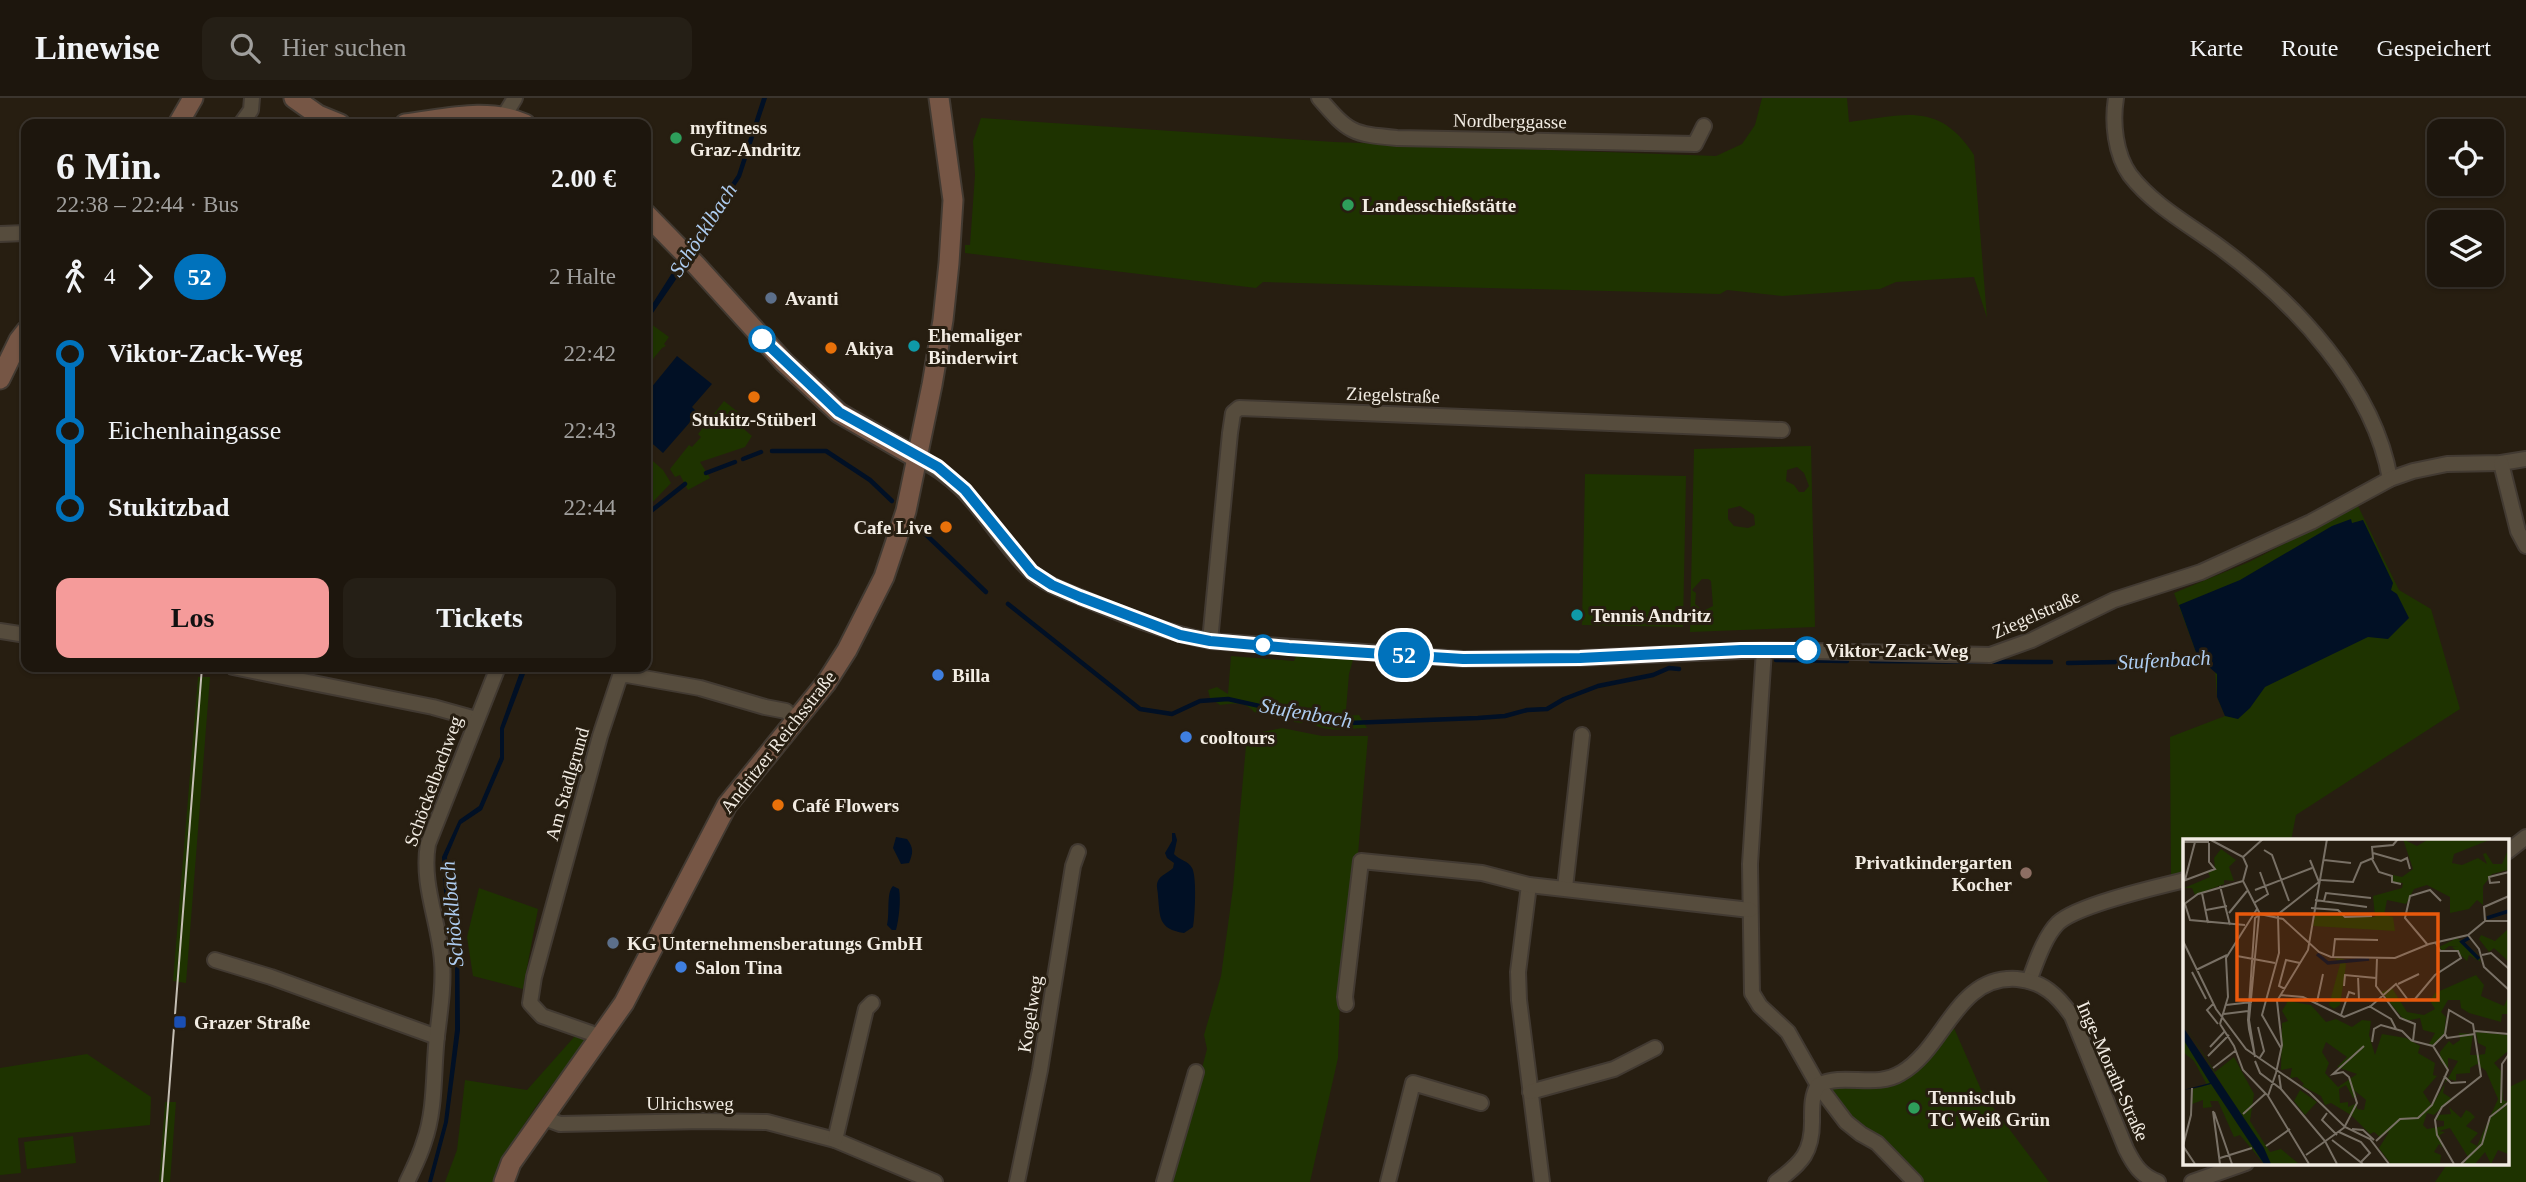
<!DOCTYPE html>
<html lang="de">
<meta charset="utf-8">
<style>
:root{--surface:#1d160d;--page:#251f16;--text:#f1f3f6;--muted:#a09f9d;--line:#3b352e;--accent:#f59b9a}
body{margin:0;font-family:"Times New Roman",serif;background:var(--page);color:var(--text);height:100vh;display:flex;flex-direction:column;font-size:26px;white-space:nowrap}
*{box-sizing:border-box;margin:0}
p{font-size:23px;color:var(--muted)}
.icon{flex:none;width:38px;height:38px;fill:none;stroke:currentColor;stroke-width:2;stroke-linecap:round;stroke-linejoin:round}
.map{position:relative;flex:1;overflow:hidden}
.details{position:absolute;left:21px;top:21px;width:630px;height:553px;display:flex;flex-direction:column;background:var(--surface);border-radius:14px;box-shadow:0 2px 5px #0004,0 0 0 2px var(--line)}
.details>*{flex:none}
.badge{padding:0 14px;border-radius:23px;font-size:24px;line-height:46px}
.controls{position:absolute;left:2427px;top:21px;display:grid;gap:14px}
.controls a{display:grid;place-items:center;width:77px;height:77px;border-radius:14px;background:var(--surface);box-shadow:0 2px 5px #0004,0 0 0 2px var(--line);font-size:35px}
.map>.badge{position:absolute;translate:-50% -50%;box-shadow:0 0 0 4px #fff}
.legs{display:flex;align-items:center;gap:10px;height:77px;padding:0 35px;font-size:23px}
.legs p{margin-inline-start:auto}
.overview{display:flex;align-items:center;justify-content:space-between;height:119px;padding:0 35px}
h1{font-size:38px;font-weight:700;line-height:52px}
.action{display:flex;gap:14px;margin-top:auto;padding:14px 35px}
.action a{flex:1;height:80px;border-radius:14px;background:var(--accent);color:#111;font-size:28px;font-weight:700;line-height:80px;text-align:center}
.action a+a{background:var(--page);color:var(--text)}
ul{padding:0 35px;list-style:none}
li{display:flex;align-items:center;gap:24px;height:77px;font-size:26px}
li i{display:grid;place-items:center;width:10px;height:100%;margin:0 9px;background:currentColor}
li i::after{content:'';width:18px;height:18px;margin:-9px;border:5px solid;border-radius:50%;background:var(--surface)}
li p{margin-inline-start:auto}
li:first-child i{background:linear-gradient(#0000 50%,currentColor 0)}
li:last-child i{background:linear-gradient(currentColor 50%,#0000 0)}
header{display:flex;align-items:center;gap:42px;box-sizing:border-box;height:98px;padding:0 35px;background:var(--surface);border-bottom:2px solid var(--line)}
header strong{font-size:33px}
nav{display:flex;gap:38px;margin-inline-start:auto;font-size:24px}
.search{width:490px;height:63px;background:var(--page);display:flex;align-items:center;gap:18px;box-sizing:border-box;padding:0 24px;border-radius:14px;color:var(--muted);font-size:26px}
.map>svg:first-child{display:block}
.green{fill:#1e3300;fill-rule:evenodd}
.water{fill:#011025}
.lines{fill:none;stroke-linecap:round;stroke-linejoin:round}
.stream{stroke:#011025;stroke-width:4.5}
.street-casing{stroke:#423a32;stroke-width:18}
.secondary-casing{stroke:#423a32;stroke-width:23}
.street{stroke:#564c3d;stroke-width:14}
.secondary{stroke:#765645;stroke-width:19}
.tram{stroke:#c5bfb5;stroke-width:2}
.line-1-casing{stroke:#fff;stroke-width:16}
.line-1{stroke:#0072bc;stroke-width:10}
.leisure-dot{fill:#2e9e5b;stroke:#271e11;stroke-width:2.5}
.service-dot{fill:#5c6f8a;stroke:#271e11;stroke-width:2.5}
.stop-1-dot{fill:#fff;stroke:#0072bc;stroke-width:3.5}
.culture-dot{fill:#0f9aa8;stroke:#271e11;stroke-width:2.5}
.food-dot{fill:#e8710a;stroke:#271e11;stroke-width:2.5}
.shop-dot{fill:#3f7fe0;stroke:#271e11;stroke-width:2.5}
.education-dot{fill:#8d6e63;stroke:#271e11;stroke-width:2.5}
.transit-dot{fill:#1a4fb4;stroke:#271e11;stroke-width:2.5}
.labels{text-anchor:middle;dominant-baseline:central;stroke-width:6;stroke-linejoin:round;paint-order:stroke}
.street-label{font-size:19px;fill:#f2ece3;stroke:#271e11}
.poi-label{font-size:19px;font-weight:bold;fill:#f2ece3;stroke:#271e11;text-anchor:start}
.stop-label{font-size:19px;font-weight:bold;fill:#f2ece3;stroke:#271e11;text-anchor:start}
.water-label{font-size:21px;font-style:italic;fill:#aecdf1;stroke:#271e11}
.inset-river{fill:none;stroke:#011025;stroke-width:3.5}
.inset-road{fill:none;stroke:#787065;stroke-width:2}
.view{fill:#e8590c;fill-opacity:0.15;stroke:#e8590c;stroke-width:3.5}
.inset-edge{fill:none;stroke:#f2ece3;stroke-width:3.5}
</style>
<header>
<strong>Linewise</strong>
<div class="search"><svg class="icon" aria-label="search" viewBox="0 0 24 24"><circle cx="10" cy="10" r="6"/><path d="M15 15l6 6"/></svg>Hier suchen</div>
<nav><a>Karte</a><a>Route</a><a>Gespeichert</a></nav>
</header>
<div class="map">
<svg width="2526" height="1084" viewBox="0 0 2526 1084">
<rect width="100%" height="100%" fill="#271e11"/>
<g class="green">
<path d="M1762,0h85l2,24c56,-7 90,-21 125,33l13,163 -13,-41 -78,5 -16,7 -98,7 -55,-6 -7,4 -457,-12 -7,6 -291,-35v-8h5l5,-70 -2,-34 8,-23 353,24 382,14 26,-12 13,-19z"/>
<polygon points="651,226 669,239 664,246 666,248 662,250 653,261 646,256 646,233"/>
<polygon points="724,303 743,318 738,326 752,338 745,349 700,364 710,380 688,392 680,377 675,379 670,371 689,347 692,349 701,339 698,336"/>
<path d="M1811,348l4,181 -125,5 4,-183zM1797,369l7,6 5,13 -5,6h-5l-5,-7 -8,-4 1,-11zM1740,408l14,9 1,10 -7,3 -14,-2 -6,-7v-10zM1702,481h6l3,2 2,25 -10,5 -8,-7 1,-11 -4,-3z"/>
<polygon points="646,357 663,372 671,385 646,411"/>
<polygon points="1585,376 1686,378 1683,529 1582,527"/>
<polygon points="2358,408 2399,492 2431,511 2460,611 2296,717 2291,743 2185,743 2185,775 2171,778 2170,639 2225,618 2217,599 2214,558 2197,557 2174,495 2249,464"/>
<path d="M1231,558l63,5 2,-5 57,4 -4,14 -3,36 -4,6 17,-1 8,13c-15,0 -38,5 -52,-3 -3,-1 -6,-4 -9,-5l-4,3 -8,-1 -1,-4 -6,-3 -5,3 -28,-6c-8,-11 -21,-9 -34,-7l-10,-7 -2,-8 9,-3 11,7z"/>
<polygon points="198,579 210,579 186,885 173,883"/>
<polygon points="1282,630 1322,638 1368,638 1358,756 1340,902 1338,960 1310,1084 1172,1084 1207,951 1204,937 1221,878 1233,790 1247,637"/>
<polygon points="479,790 538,811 523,891 473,878 467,839"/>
<polygon points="1945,927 1954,930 1983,996 2049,1084 1915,1084 1818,987 1892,980"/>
<path d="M575,938l14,4c-37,44 -74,87 -93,142h-51l12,-32 8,-70 62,10z"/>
<polygon points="87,956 151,999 150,1027 18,1040 21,1075 0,1077 0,970"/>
<polygon points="2526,981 2526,1084 2435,1084 2448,1065 2507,1065 2507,990"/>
<polygon points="165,1004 176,1004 170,1084 159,1084"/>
<polygon points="73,1038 76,1065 27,1071 24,1044"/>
</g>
<g class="water">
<polygon points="762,0 767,0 741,79 726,102 710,132 646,225 646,216 672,175 707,129 722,99 737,77"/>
<polygon points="677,258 712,286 692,309 698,315 663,355 646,340 646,296"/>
<polygon points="2351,421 2352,425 2363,422 2393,485 2391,492 2397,496 2409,520 2388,541 2368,539 2265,589 2250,610 2238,621 2225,618 2217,599 2217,576 2209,569 2208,558 2197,557 2179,507 2240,482 2332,428"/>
<polygon points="524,569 530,569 525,576 504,631 504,661 482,712 461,726 447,759 448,793 459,833 460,932 448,1024 432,1084 428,1084 444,1024 455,932 455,834 444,794 442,759 459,722 479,708 500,659 500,630 520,574"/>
<path d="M1172,735h3l2,7 -3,14c5,6 15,7 18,14 5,8 3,49 1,59l-9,6c-26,-4 -24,-16 -26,-37 0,-7 -3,-11 1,-17 4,-5 10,-7 14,-11l1,-5 -7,-5 -2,-5 7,-12z"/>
<path d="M896,739l11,2c7,9 6,14 2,24l-8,1 -8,-16z"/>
<path d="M893,788l6,3c2,11 0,30 -3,41h-4l-5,-5c3,-12 -1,-32 6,-39z"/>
</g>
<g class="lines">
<g class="stream">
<polyline points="772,353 826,353 870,382 892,403"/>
<polyline points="743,361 761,354"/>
<polyline points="706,375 735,364"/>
<polyline points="646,417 685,386"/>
<polyline points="917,428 986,494"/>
<polyline points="1008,506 1140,611 1172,616 1200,603 1228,601 1287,614 1301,615 1318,621 1332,619 1349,625 1478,620 1505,618 1527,612 1547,611 1564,601 1598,588 1653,577 1669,570 1679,571"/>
<polyline points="1776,562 1847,563"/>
<polyline points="1871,563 2051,564"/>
<polyline points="2068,565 2214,562"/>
</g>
<g class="street-casing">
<g id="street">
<path d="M1319,0c30,35 33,36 78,40l298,6 9,-18"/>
<path d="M2116,0c-4,24 -1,56 14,77 24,31 60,50 91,73 73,54 153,138 169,231"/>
<polyline points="504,18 515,0"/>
<polyline points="241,26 251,12 252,0"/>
<polyline points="0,136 26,135"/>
<path d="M917,360c57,27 71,71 113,113 15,14 38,21 57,29 41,17 80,33 123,41l253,18 117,-1 184,-8 226,5 42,-15 82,-40 87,-28 110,-50 79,-43 23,-8 34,-7 54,-1 25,-4"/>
<polyline points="2501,365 2518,433 2526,448"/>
<polyline points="0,533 26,537"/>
<polyline points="1210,543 1230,335 1233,315 1239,310 1782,332"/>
<polyline points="1764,552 1750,766 1752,895 1760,908 1788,934 1818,987 1846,1024 1861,1036 1877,1045 1915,1084"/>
<polyline points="233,569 433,609 476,621"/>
<polyline points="2507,754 2526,739"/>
<polyline points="1529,787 1518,874 1519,902 1542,1084"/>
<polyline points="1565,790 1582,637"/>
<polyline points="215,862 271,879 437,939"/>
<path d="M2029,883c7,-18 15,-44 29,-58 19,-18 98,-36 127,-43"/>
<polyline points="1346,906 1345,899 1361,763 1482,775 1529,787 1750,812"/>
<polyline points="602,939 542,918 530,905 534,879 600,638 620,578 627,577 700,590 765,609 786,613 796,623"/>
<polyline points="1530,994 1614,971 1655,950"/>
<polyline points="544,1020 560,1026 703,1023 767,1024 835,1042 935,1084"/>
<polyline points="835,1042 866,911 872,905"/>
<path d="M407,1084c6,-13 13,-26 17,-40 12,-33 9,-72 13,-106 3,-25 7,-51 5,-75 -3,-40 -21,-77 -14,-117l70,-177"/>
<polyline points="1017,1084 1040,972 1073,768 1078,754"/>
<polyline points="1164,1084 1196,974"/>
<polyline points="1388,1084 1413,985 1481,1005"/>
<path d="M1776,1084c26,-19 37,-30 36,-64 0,-12 0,-23 6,-33 27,-13 57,4 83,-12 44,-25 55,-98 116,-94 26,2 41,17 55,37l54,133c8,16 15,27 32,33"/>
<polyline points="2192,1084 2246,1065"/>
</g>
</g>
<g class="secondary-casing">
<g id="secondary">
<polyline points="294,0 318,17 340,26"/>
<polyline points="178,26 193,0"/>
<path d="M405,26c40,-5 82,-17 120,0"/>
<polyline points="646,116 696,167 784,264 839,315 917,360"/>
<polyline points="0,281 19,242 26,233"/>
<polyline points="504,1084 511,1065 624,905 727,707 826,585 847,552 884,479 906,413 932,287 943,222 949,165 953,102 939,0"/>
</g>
</g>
<use href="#street" class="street"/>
<use href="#secondary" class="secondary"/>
<g class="tram">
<path d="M248,26c15,-7 30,-9 45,0"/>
<polyline points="162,1084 202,569"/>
</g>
</g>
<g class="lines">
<g class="line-1-casing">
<polyline id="line-1" points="762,241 839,314 938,369 965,392 1032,474 1052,487 1080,499 1180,537 1210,543 1289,550 1463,561 1580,560 1741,552 1807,552"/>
</g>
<use href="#line-1" class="line-1"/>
</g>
<g class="leisure-dot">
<circle cx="676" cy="40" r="7"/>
<circle cx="1348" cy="107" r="7"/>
<circle cx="1914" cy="1010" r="7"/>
</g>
<g class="service-dot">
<circle cx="771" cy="200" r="7"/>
<circle cx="613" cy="845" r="7"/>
</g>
<g class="stop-1-dot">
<circle cx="762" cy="241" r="12"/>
<circle cx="1263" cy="547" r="9"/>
<circle cx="1807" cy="552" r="12"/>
</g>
<g class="culture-dot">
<circle cx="914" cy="248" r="7"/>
<circle cx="1577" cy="517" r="7"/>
</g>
<g class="food-dot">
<circle cx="831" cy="250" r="7"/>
<circle cx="754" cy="299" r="7"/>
<circle cx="946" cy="429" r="7"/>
<circle cx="778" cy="707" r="7"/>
</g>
<g class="shop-dot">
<circle cx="938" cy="577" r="7"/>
<circle cx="1186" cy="639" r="7"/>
<circle cx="681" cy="869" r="7"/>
</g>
<circle class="education-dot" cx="2026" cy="775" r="7"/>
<rect class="transit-dot" x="173" y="917" width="14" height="14" rx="3.5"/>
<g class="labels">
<g class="street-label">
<text transform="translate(1510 23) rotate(1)">Nordberggasse</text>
<text transform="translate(1393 297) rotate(2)">Ziegelstraße</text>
<text transform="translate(2036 516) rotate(-24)">Ziegelstraße</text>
<text transform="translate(778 644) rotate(-52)">Andritzer Reichsstraße</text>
<text transform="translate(433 683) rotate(-70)">Schöckelbachweg</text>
<text transform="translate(567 686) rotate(-74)">Am Stadlgrund</text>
<text transform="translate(1030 916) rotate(-81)">Kogelweg</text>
<text transform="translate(2113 973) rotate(66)">Inge-Morath-Straße</text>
<text x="690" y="1005">Ulrichsweg</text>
</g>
<g class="poi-label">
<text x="690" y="29">myfitness<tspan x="690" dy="22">Graz-Andritz</tspan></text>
<text x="1362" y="107">Landesschießstätte</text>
<text x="785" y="200">Avanti</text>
<text x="928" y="237">Ehemaliger<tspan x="928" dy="22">Binderwirt</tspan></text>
<text x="845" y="250">Akiya</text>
<text x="754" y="321" text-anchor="middle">Stukitz-Stüberl</text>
<text x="932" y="429" text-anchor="end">Cafe Live</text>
<text x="1591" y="517">Tennis Andritz</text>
<text x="952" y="577">Billa</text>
<text x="1200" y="639">cooltours</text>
<text x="792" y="707">Café Flowers</text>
<text x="2012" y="764" text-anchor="end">Privatkindergarten<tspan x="2012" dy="22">Kocher</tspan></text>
<text x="627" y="845">KG Unternehmensberatungs GmbH</text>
<text x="695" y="869">Salon Tina</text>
<text x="194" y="924">Grazer Straße</text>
<text x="1928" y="999">Tennisclub<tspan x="1928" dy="22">TC Weiß Grün</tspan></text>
</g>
<g class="stop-label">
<text x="1826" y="552">Viktor-Zack-Weg</text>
</g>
<g class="water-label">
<text transform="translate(703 132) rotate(-57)">Schöcklbach</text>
<text transform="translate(2164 562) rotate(-3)">Stufenbach</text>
<text transform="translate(1306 615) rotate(10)">Stufenbach</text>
<text transform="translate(452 816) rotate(-95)">Schöcklbach</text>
</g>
</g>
<g transform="translate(2183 741)">
<rect width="326" height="326" fill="#271e11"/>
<path d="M220,0l14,7 12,-7h63l-38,15 -2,9 10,2 16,-7 9,6 -4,-10 3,-1 7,11h9l6,-14v20l-16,4 -9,12v19l-6,-5 -8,9 -19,4v-16l-23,-12 -13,4 -8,15 -19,-4 -3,15 9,2 2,14 -82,-5 2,-11 60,2 -2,-21 29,-8 1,-5 -11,-1 1,-7 9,2 11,-8zM38,10l15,11 -7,7 5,14 -10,-1v4l-29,11 -3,-7h-8l26,-11 -2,-5 7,-3 -1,-11zM325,90v32l-14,-13 -5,4 -10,-13 2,-4 14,6zM274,99l20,16 4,8 -12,-7 -2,6 -15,-14h6l-9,-1 -6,5 -4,-4zM152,119l9,1 2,6 -6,40 -6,4 -5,-4 11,-41zM293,136l8,10 -3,11 23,10 4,-9v17h-6l-1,8 -32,-9 -8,-5 -1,-8h-12l-7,12 5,5 -2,17 -11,11 -4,-1 6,-11 -12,-3 -3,-12 -15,3 -24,-29 11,-4 15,24 17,3 11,-6 -5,-8 5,-8zM105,162l23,4 15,17 10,-3 16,8 10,-7 9,1 -2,14 6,20 7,-21 24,4 14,8 -2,7 17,10 -2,12 4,1 -14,16 9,14 26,-45 -10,-3v11l-7,-7 -1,-10 9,-11 4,4 7,-5 -1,-7 14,1 -3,21h8l7,-1 1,-7 -8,-4 -2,-11 32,3v16l-14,12 7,8 2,29 5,2v52l-10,-4 -7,14 -6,-12 -10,12h-11l4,-7 -18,-29 -11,3 6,1 -5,3 2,13 -3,-4 -5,8 7,3 -1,9h-49l-12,-16 10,-16 -9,5 -6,-5 -4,2 -19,-19 -20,-12 -6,2 -4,-9 -19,-10 2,-2 -7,-7 -7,1 2,-10 -11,2 1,-47 6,-2 -6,-10zM143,203l21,15 -10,10 20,7 -19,13 -13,-14 4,-10 -7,-11zM294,225l9,7 12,28 -21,47 -7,-4 8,-9 -12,-7 9,-9 -5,-5 -4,-2 -5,8 -12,-11 2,7 -14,1 -1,5 8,1v5l-17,3 -4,-4 4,-12 7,2 17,-17 -8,-5 3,-15 10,3v-7l14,-1v-5zM163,246l7,13 4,-2 -3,-6 12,10 -2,10 -7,-1v-6l-9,4v-5l-8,1 -1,-14zM0,183l32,50 19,-15 20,37 -4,27 20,31 11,-3 18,15h-28zM0,200l77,115 4,10 -24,-29 -6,2 -16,-36h-8l2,6 -9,1v-8l-11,4 1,-15 14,-4 -13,-24 -11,-9zM117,251l17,12 -12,13 -11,-14z" fill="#1e3300" fill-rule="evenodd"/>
<path d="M0,188l81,121 7,16h-7l-53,-80 -11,3 -17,3 27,-7 -27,-44z" fill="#011025"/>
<path class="inset-river" d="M304,79l22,-7M286,99l-7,4 17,17M134,115l11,9 41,-4"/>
<path class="inset-road" d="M26,0l34,18 4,9 -4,15 17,33 23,5 36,33 12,5 64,1 34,-14 39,-9 17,-14h24M0,3h26M81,11l8,5 17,46M190,14l28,8 6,-3 3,11M60,18l20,-18M189,20l7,13 13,4v6l9,2M141,21l27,3M2,41l10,-38M138,41l32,2 8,-19 12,-5 -1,-11 21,-2 5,-6M0,42l32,-12 -6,-7v-19M317,43l-10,1 -1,-6 20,-5M37,47l10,39M72,51l57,-22M19,54l6,30M132,61l52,7M141,62l2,-8 45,5M71,64l14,-9 -8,-22M2,65l5,16 55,5M0,66l15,-11 45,-13M128,69l27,2 7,7 27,-1M23,71l21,-4M46,74l18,-22M94,76l42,-33 -9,-22M95,77l1,37 -17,62 19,33M302,82l-1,-14 25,-11M285,96l11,14 5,18 25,23M0,102l33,68 30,40 64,44 35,34 25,12 19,25M244,105l-22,-26 5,-22 20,-6 11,11M299,116l9,-2 18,16M54,117l38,7M150,118l2,-18 43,1M194,119l-1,28 24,32 15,6 -2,17 20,5M13,131l31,-15M9,133l14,27M175,137l1,24M215,145l21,-10M161,147l1,-11 31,3M102,150l-6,-3 7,-26 14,3M98,156l22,2 41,20 27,-11 25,-22 12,16 7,-1 20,-24 26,-17 -3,-7h-18l-4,-8M134,163l6,-28M31,164l-7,7 11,14M43,166l26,-3M186,167l22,13 5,10M41,175l24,-3M158,176l8,-23 6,2M37,185l8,-27 -2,-39 31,-49M37,185l14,22 9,24 24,25M75,188l6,24 -5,8M292,192l34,3M262,195l2,4 28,-4M189,203l2,-13 7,-4 21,6 10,10M250,207l12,-12 4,-24 24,14 8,52 -39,31 -7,13 2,15 17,29M27,208l15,-16M25,217l21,-21M72,217l-6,-27 -1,-9 7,-102 4,-3 -10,105 6,37M72,222l5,12 21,16 44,52 12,23M30,229l22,-17M93,234l-8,23 41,68M93,234l6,-28 -5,-44 31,-51 19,-111M96,236l2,14 44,52 12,23M261,237l7,7 15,-1M318,264l1,-39 7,-10M30,272l7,53M31,273l18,52M144,274l-5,7 15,15M60,275l22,-20M162,287l12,-23 -8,-26 -6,-5 -10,2 31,-28M169,290l11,1 11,10M156,293l22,10 9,11 -9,9M149,301l31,24M193,302l24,-22 18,-1 14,-13 16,-35 -15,-24M0,307l8,-31 1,-27M0,307l12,18M83,307l24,-17M123,316l39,-28M37,319l32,-10M278,325l21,-20 8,-27 19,-15"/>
<path class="view" d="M54,75h201v86h-201z"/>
<rect width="326" height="326" class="inset-edge"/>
</g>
</svg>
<div class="controls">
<a><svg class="icon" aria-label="locate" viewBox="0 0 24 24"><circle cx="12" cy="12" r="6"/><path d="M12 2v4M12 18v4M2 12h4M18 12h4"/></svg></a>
<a><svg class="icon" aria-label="layers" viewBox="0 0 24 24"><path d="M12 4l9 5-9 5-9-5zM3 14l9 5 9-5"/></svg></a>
</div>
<b class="badge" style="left:1404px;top:557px;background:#0072bc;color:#fff">52</b>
<section class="details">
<div class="overview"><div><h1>6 Min.</h1><p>22:38 – 22:44 · Bus</p></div><b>2.00 €</b></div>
<div class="legs"><svg class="icon" aria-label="walk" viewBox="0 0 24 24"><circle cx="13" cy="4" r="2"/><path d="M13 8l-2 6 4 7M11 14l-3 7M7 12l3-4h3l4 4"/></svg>4<svg class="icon" aria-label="forward" viewBox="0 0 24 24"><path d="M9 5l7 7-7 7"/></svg><b class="badge" style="background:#0072bc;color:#fff">52</b><p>2 Halte</p></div>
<ul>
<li><i style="color:#0072bc"></i><b>Viktor-Zack-Weg</b><p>22:42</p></li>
<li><i style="color:#0072bc"></i><span>Eichenhaingasse</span><p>22:43</p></li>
<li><i style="color:#0072bc"></i><b>Stukitzbad</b><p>22:44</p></li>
</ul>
<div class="action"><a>Los</a><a>Tickets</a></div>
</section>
</div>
